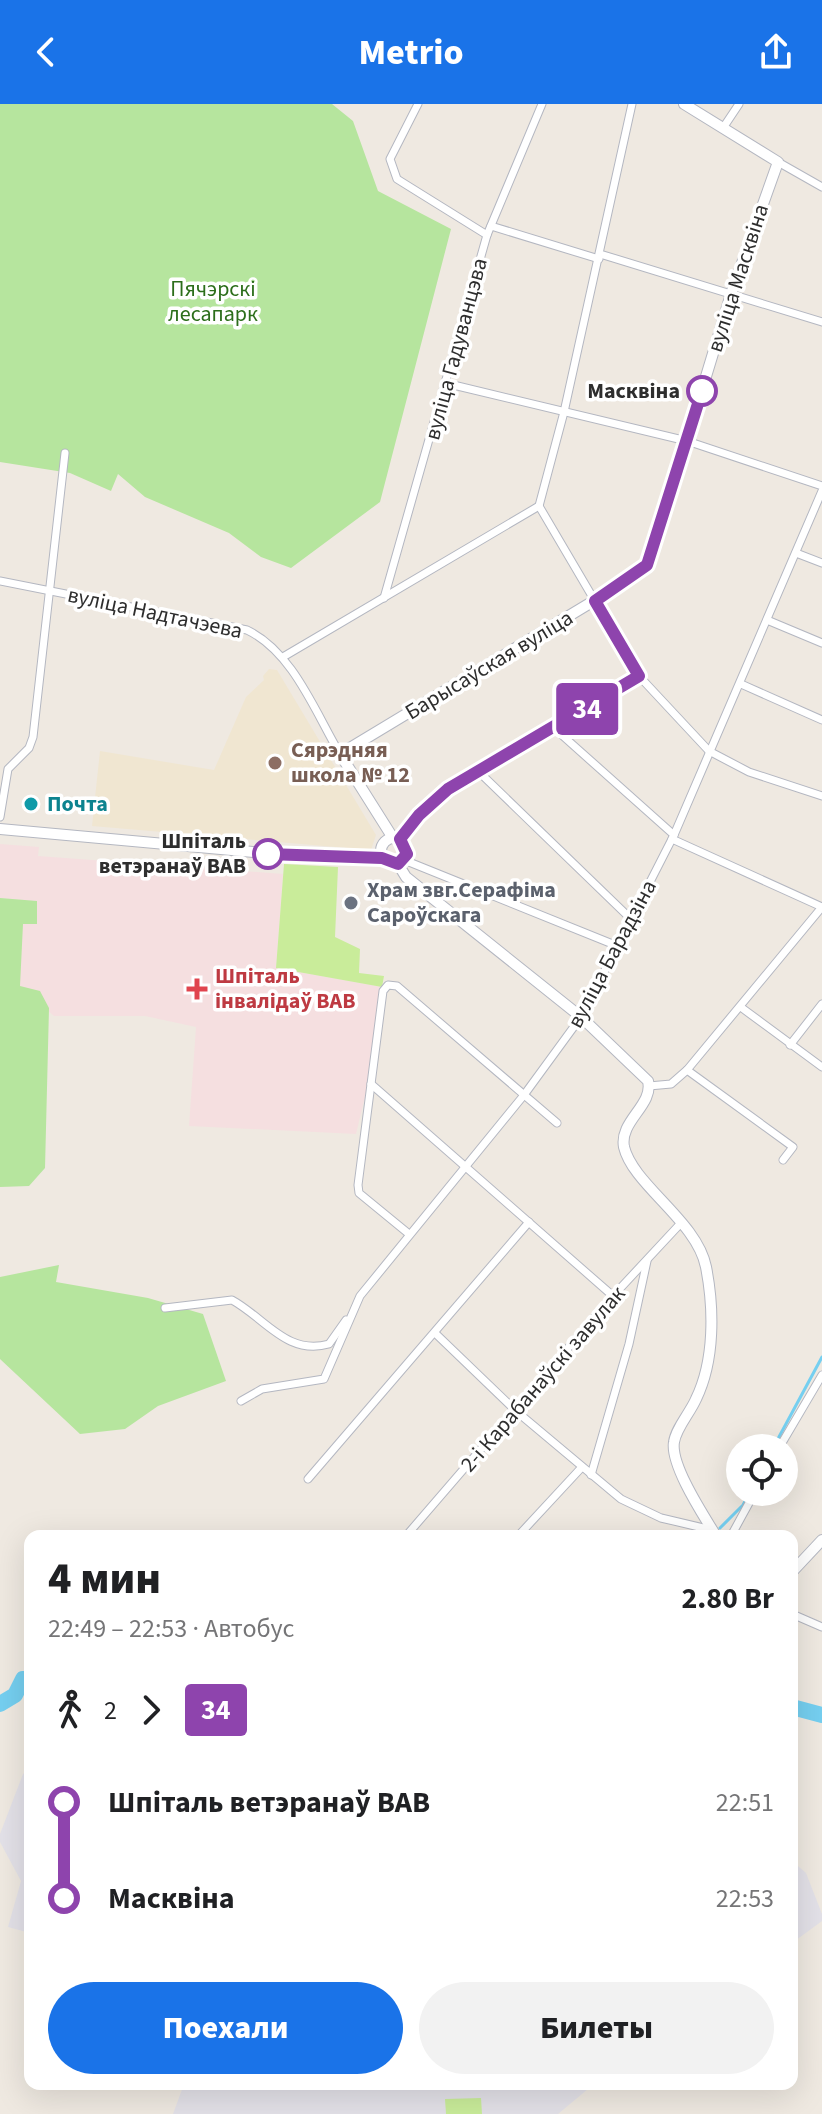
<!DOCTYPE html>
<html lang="ru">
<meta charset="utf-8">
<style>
:root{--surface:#fff;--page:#f2f2f2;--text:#202124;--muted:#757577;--accent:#1a73e8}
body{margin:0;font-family:"Source Sans 3",sans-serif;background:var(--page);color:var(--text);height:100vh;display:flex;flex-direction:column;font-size:30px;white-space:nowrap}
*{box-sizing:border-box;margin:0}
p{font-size:26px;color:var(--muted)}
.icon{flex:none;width:44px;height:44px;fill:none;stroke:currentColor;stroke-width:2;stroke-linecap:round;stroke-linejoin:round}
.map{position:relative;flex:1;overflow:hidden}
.side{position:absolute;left:24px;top:1426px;width:774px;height:560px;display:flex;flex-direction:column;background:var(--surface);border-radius:16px;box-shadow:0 8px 32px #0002}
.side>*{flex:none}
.badge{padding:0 16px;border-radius:6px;font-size:28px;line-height:52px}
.tools{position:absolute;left:726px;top:1330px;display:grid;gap:16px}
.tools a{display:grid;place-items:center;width:72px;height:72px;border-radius:50%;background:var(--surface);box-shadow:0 8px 32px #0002;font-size:40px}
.map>.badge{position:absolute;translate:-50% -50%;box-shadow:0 0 0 4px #fff}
.legs{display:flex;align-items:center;gap:12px;height:88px;padding:0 24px;font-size:26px}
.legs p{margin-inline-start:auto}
.head{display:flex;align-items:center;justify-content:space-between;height:136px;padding:0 24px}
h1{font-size:44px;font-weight:800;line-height:60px}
.action{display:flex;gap:16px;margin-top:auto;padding:16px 24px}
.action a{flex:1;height:92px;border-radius:48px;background:var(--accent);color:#fff;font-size:32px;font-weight:800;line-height:92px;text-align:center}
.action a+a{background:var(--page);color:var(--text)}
ul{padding:0 24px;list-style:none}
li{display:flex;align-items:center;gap:28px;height:96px;font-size:30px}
li i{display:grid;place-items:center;width:12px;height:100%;margin:0 10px;background:currentColor}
li i::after{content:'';width:20px;height:20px;margin:-10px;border:6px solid;border-radius:50%;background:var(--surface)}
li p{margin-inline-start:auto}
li:first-child i{background:linear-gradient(#0000 50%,currentColor 0)}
li:last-child i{background:linear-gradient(currentColor 50%,#0000 0)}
header{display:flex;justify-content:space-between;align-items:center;height:104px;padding:0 24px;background:var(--accent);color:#fff;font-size:36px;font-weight:800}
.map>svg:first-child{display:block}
.industrial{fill:#e3e1e8}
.education{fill:#f0e6d1}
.medical{fill:#f5dfe0}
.green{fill:#b6e59e}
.pitch{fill:#c9ec9a}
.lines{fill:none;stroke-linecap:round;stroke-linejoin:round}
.stream{stroke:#75cff0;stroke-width:3}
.river{stroke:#75cff0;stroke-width:16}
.street-casing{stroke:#b4b7c1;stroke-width:9}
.secondary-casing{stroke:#b4b7c1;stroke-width:12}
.street{stroke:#fff;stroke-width:7}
.secondary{stroke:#fff;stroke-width:10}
.line-1-casing{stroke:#fff;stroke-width:18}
.line-1{stroke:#8e44ad;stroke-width:12}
.stop-1-dot{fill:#fff;stroke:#8e44ad;stroke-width:4}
.education-dot{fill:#8d6e63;stroke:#fff;stroke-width:3}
.culture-dot{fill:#0f9aa8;stroke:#fff;stroke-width:3}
.worship-dot{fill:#6b7280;stroke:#fff;stroke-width:3}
.health-dot{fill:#e0444e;stroke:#fff;stroke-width:3}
.labels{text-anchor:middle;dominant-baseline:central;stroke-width:7;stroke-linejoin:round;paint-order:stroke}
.street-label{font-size:22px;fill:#2e2e2e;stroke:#fff}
.park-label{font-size:22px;fill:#2c6e1b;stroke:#fff}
.stop-label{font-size:22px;font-weight:bold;fill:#2e2e2e;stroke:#fff;text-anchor:end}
.education-label{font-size:22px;font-weight:bold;fill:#785e54;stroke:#fff;text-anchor:start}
.culture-label{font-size:22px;font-weight:bold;fill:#0d838f;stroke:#fff;text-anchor:start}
.worship-label{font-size:22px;font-weight:bold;fill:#5b616d;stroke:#fff;text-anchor:start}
.health-label{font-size:22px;font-weight:bold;fill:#be3a42;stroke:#fff;text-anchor:start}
</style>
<header><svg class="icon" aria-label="back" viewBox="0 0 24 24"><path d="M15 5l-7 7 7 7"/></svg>Metrio<svg class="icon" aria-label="share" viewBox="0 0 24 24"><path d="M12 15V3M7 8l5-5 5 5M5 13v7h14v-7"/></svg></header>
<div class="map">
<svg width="822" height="2010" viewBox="0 0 822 2010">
<rect width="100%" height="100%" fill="#efe9e1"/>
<g class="industrial">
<polygon points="30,1666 30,1829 8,1823 21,1777 0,1738 0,1730 23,1670"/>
<polygon points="792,1757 806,1769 822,1810 822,1817 792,1839"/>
<polygon points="184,1980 325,1982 594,1980 558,2010 173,2010"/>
</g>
<polygon class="education" points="269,565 277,566 376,731 371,746 92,722 100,647 214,666 246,593 264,576 263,572"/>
<polygon class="medical" points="0,740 39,743 38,752 283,770 276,864 382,883 367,984 356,1030 189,1022 196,923 145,912 54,912 39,899 11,896 20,796 0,794"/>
<g class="green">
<polygon points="0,0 332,0 353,17 378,87 451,125 380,398 291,464 261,453 229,429 145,393 118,370 111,387 70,369 0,358"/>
<polygon points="0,794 37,797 37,820 23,820 20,882 40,887 49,904 45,1064 29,1082 0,1083"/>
<polygon points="59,1161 56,1178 148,1194 203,1210 226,1277 158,1302 125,1325 80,1330 0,1255 0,1173"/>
</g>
<g class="pitch">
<polygon points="284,760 338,763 335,833 360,845 359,869 384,872 382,883 276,864"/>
<polygon points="481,1994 482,2010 446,2010 445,1995"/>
</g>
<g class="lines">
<g class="stream">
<polyline points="773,1344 822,1253"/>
<polyline points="720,1424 743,1401 750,1388"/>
<polyline points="708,1432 708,1431"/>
</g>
<g class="river">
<polyline points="0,1600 15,1591 23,1575 29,1576 30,1585"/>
<polyline points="792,1603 822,1611"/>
</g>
<g class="street-casing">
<g id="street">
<polyline points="418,0 390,55 397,75 487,131"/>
<polyline points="723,24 739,0"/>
<polyline points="778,58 822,83"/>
<polyline points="491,122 599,155"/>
<polyline points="600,150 822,218"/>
<polyline points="445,279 687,337 822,382"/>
<polyline points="539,402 639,572 709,647 749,668 822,692"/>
<polyline points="539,402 564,308 632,0"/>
<polyline points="796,449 822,459"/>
<path d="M0,477l247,49c46,22 68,82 93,124"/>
<polyline points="384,494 487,131 542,0"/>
<polyline points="767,516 822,539"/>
<polyline points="283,553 539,402"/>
<polyline points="741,580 822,616"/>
<polyline points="554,624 674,731"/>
<polyline points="478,667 633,817"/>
<polyline points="0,713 8,665 29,644 33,633 65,349"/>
<polyline points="400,735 419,711 448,685 639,572"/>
<polyline points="672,735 822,803"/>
<polyline points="404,756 620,843"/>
<polyline points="742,904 822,963"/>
<polyline points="790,941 822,900"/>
<polyline points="687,966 793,1043 783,1056"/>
<polyline points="371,980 613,1192"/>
<polyline points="649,982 671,980 687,966 822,803"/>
<polyline points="409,1130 359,1089 358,1081 383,887 388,881 397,882 557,1019"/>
<path d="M165,1204l67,-8c33,18 55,56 97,44l17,-24"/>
<polyline points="436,1230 516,1307 621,1395 661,1414 712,1426"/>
<polyline points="241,1297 262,1285 324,1275 360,1192 524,991 581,913 674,731 822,387"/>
<polyline points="779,1344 822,1271"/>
<polyline points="591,1371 629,1240 647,1157"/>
<polyline points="308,1375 529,1118"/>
<polyline points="406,1432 613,1192 681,1119"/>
<polyline points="518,1432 582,1363"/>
<polyline points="731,1432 755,1388"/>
<polyline points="792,1510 822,1523"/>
</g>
</g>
<g class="secondary-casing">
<g id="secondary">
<polyline points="0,725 298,752 382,754"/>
<circle cx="394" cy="747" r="13"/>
<polyline points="393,734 340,650 635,472 647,461 654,444 731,190 778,58 684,0"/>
<path d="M398,760l8,13 175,140 67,64c6,24 -29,40 -24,66 9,38 73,74 82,120 8,41 9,93 -10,132 -6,14 -20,29 -22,43 -4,23 30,74 42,94"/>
<polyline points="792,1468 822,1436"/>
</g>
</g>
<use href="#street" class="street"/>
<use href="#secondary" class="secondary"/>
</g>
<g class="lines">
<g class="line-1-casing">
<polyline id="line-1" points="268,750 382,754 398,760 407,750 400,735 419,711 448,685 639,572 595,497 647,461 702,287"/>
</g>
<use href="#line-1" class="line-1"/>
</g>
<g class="stop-1-dot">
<circle cx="702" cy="287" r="14"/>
<circle cx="268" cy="750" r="14"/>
</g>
<circle class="education-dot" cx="275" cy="659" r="8"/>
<circle class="culture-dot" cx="31" cy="700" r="8"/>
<circle class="worship-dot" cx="351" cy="799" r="8"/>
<path class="health-dot" d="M193 873h8v8h8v8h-8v8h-8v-8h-8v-8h8z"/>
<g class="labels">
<g class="street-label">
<text transform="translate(738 174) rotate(-72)">вуліца Масквіна</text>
<text transform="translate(456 245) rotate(-75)">вуліца Гадуванцэва</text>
<text transform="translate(155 509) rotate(12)">вуліца Надтачэева</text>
<text transform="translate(489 561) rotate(-31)">Барысаўская вуліца</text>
<text transform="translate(612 850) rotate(-62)">вуліца Барадзіна</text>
<text transform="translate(543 1275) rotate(-49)">2-і Карабанаўскі завулак</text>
</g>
<g class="park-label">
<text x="213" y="185">Пячэрскі<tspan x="213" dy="25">лесапарк</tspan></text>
</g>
<g class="stop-label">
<text x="680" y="287">Масквіна</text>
<text x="246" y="737">Шпіталь<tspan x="246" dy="25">ветэранаў ВАВ</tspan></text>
</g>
<g class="education-label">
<text x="291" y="646">Сярэдняя<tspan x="291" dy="25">школа № 12</tspan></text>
</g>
<g class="culture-label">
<text x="47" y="700">Почта</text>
</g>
<g class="worship-label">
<text x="367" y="786">Храм звг.Серафіма<tspan x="367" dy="25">Сароўскага</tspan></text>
</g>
<g class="health-label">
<text x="215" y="872">Шпіталь<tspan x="215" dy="25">інвалідаў ВАВ</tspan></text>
</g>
</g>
</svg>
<div class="tools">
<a><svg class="icon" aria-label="locate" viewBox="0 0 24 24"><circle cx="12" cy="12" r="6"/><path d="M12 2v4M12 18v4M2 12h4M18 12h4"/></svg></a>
</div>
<b class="badge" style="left:587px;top:605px;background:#8e44ad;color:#fff">34</b>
<section class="side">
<div class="head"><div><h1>4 мин</h1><p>22:49 – 22:53 · Автобус</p></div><b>2.80 Br</b></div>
<div class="legs"><svg class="icon" aria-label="walk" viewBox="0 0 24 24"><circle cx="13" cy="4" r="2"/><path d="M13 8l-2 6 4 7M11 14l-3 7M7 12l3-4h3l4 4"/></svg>2<svg class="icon" aria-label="forward" viewBox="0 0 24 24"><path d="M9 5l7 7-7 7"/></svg><b class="badge" style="background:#8e44ad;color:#fff">34</b></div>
<ul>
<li><i style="color:#8e44ad"></i><b>Шпіталь ветэранаў ВАВ</b><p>22:51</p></li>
<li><i style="color:#8e44ad"></i><b>Масквіна</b><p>22:53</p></li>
</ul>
<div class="action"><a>Поехали</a><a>Билеты</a></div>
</section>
</div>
